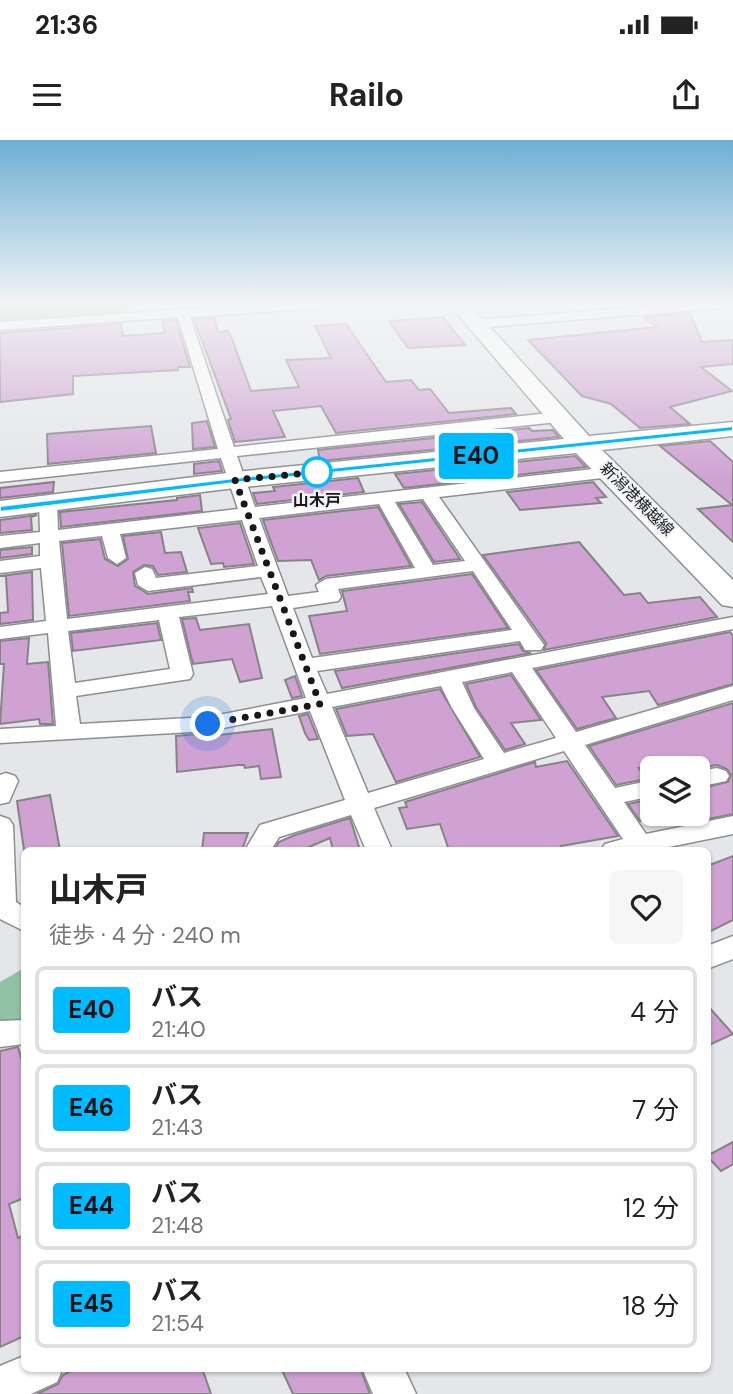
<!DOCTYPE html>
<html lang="ja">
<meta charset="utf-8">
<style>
:root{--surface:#fff;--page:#f6f6f6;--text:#222;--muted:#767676;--line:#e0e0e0}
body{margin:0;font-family:"DM Sans","Noto Sans JP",sans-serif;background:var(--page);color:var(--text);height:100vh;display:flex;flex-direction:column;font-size:26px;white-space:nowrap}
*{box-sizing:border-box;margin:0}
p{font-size:23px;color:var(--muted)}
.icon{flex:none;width:38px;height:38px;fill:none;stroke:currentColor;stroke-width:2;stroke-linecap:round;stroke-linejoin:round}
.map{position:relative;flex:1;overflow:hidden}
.side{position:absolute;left:21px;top:707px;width:690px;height:525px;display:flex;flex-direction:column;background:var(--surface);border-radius:10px;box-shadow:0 2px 5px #0004}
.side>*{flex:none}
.badge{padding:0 14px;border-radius:5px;font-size:24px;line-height:46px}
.controls{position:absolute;left:640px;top:616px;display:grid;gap:14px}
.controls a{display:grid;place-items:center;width:70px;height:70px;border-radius:10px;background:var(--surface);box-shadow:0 2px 5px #0004;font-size:35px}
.you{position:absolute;width:35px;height:35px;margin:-18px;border:5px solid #fff;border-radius:50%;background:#1a73e8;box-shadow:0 0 0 10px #1a73e833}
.map>.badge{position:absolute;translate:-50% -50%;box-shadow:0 0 0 4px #fff}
.round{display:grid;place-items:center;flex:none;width:74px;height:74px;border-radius:10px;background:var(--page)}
.head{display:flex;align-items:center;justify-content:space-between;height:119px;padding:0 28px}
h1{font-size:33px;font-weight:700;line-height:52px}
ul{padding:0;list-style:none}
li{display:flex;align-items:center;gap:21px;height:88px;margin:0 14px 10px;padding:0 14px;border:4px solid var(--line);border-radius:10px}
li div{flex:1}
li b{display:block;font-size:26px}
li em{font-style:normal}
li .badge{min-width:77px;font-weight:700;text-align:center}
.status{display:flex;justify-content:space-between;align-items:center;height:49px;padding:0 35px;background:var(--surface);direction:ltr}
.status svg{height:19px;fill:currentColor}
header{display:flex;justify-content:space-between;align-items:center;height:91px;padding:0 28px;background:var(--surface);font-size:32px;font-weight:700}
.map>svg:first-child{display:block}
.green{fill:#90c3a4}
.building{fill:#cfa2d3;stroke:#868386;stroke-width:2}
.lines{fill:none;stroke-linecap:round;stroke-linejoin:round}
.minor-casing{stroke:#8d8e91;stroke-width:3}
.primary-casing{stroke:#8d8e91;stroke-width:3}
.minor{fill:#fff;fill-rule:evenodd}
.primary{fill:#fff;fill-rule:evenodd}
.line{fill:#0bf;stroke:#fff;stroke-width:2}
.walk{stroke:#181819;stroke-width:7;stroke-dasharray:0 12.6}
.stop-dot{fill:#fff;stroke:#0bf;stroke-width:3.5}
.labels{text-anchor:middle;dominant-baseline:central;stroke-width:5;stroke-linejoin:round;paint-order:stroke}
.far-street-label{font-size:16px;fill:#181819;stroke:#f2f4f7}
.far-stop-label{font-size:16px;font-weight:bold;fill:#181819;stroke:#f2f4f7}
</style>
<div class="status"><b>21:36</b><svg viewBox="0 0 49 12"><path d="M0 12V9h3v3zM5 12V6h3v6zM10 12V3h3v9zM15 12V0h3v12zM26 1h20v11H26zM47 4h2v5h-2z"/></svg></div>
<header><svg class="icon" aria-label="menu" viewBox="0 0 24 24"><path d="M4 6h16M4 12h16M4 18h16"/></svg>Railo<svg class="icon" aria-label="share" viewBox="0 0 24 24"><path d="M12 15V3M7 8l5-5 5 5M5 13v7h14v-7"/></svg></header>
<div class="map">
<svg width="733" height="1254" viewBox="0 0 733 1254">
<rect width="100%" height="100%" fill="#e5e6e9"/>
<g class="green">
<polygon points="0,164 142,164 119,172 0,180"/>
<polygon points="24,828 23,892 0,894 0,842"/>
</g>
<g class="building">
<polygon points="690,173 702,202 733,200 733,224 701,227 732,251 670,267 690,284 640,288 611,264 582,256 528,200 657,187 644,177"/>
<polygon points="443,177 465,205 408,208 389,181"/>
<polygon points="215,178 218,192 228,191 232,199 251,251 299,247 286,220 331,218 315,186 346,184 386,242 411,240 419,250 430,249 449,273 511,268 516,274 336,293 321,266 273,271 285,297 235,302 228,280 231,279 194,179"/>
<polygon points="176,180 190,227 178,227 178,230 73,236 73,254 0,262 0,193 121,184 123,196 165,193 162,181"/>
<polygon points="207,281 215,307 193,309 192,283"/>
<polygon points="151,286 156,313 48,324 47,294"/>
<polygon points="529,288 532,291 553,290 559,297 320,321 318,310"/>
<polygon points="710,301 733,322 733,402 698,369 732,365 660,306"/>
<polygon points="575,316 586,327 404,348 395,334"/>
<polygon points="219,321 222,331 194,334 194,324"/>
<polygon points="358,338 364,352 257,364 253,353 275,351 273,347"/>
<polygon points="54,342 53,352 0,358 0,348"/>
<polygon points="593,342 606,357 596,358 601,363 520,370 507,352"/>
<polygon points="200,355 202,371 61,387 60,372 177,360 177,358"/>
<polygon points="422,362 460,419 434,422 399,364"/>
<polygon points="378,367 411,426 326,436 319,440 311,420 278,421 263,380"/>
<polygon points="37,375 31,377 32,390 0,393 0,380"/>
<polygon points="240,383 254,424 224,427 223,423 211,424 198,388"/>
<polygon points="161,392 165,413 181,412 187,432 158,435 153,426 144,425 133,432 135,446 148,454 192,448 193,452 188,452 190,461 69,476 62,403 100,399 105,419 118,426 128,419 123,396"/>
<polygon points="579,402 624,455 640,453 648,463 700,457 717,477 544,510 546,503 483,415"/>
<polygon points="32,407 32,414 0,418 0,410"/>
<polygon points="32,432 33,480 0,484 0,473 8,472 6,436 0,436"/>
<polygon points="472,434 508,488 320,514 309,476 347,471 342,451"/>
<polygon points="196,478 200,490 249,484 262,538 240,542 232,519 193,524 182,479"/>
<polygon points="157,483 161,500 73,511 71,493"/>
<polygon points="730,492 733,496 733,544 658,565 649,551 602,557 616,578 577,589 536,530"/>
<polygon points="29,498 27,524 48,522 53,584 40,584 39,579 0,584 4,524 0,524 0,501"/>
<polygon points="519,504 523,511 531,513 342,548 335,531"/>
<polygon points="511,535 541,580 511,583 525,604 505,610 476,567 466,544"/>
<polygon points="295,536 302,556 292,558 285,540"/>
<polygon points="440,549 480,617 396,642 373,594 347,596 336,569"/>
<polygon points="733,563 733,674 698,681 698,649 728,642 731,635 727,629 717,625 698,628 639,628 646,639 616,645 589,606"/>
<polygon points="308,574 318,599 309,600 305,593 299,576"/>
<polygon points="272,589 281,637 261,639 259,626 245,628 244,625 238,625 177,632 176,596 219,592 219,595"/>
<polygon points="567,621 618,696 561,706 563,710 449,710 440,684 407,689 399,668 407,667 405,662 535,622 536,627"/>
<polygon points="50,655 60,710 24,710 17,661"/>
<polygon points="653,659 653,679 640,681 628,664"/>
<polygon points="350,678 360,710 333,710 330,698 302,710 274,710 279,702 295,695"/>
<polygon points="204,693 248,693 242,710 202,710"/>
<polygon points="733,716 733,780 707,793 707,726"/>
<polygon points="707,865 733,894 707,906"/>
<polygon points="18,907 24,927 24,1058 9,1064 18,1098 24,1095 24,1196 0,1207 0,911"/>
<polygon points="733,1002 733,1024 721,1031 707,1016"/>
<polygon points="76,1228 202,1228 211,1254 37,1254 58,1244 63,1235"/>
<polygon points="281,1228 360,1228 370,1254 293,1254"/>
</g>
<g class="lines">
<g class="minor-casing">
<g id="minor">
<path d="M261,164h64l-6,4 -129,9 44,130 324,-35 8,5 -8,5 -321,34 18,51 356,-40 8,5 -8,5 -172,20 97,137 8,11 -3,5h-16l-5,-9 -203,30 10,23 406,-77v12l-201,39 44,64 157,-46v14l-148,45 30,43 38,-8v16l-29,6 22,32 87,-18v18l-79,16h-53l4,-6 18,-5 -59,-88 -190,57 18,42h-26l-15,-35 -72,22 -8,13h-26l15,-25 85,-25 -35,-89 -102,20 -208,12v-14l56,-3 -8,-93 -48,6v-12l46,-6 -5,-53 -41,5v-12l40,-5v-13l-40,5v-12l40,-4 -1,-29 9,-5 9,5 1,27 180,-21 -17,-51 -221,24v-10l218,-23 -40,-132 -178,13v-8zM423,359l42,62 -32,4 -38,-63zM379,364l36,64 -89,11 -10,6 3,7 -31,4 -29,-78zM242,380l16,46 -102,12 -4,-9 -7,-2 -10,6 3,12 10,6 113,-14 7,17 -201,25 -8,-78 43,-5 6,22 9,6 9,-6 -6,-24zM473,431l39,59 -200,28 -19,-50 45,-7 3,-4 -3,-8zM272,466l34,92 -98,19 -128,7 -4,-28 114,-17 3,-5 -14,-57zM159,480l11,49 -95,14 -7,-52zM512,532l44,66 -52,15 -30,-45 -12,-26zM441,546l11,22 32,51 -116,34 -36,-86z"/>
<polygon points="680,164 733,164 733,167 475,188 469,184 475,180"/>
<polygon points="717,628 726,631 729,636 726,641 698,647 698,631"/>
<polygon points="6,633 15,636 18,641 9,662 0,664 0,635"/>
<polygon points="0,676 9,679 13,685 16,762 24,767 24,791 0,779"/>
<polygon points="733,796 733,819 707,829 707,806"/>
<polygon points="24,880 24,904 0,907 0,881"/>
<polygon points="24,1216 24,1228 63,1228 57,1242 31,1254 0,1254 0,1226"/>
<polygon points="362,1228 404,1228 416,1254 373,1254"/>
</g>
</g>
<g class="primary-casing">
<polygon id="primary" points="449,164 469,164 589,296 733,282 733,296 602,310 733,440 733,467 722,465 576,313 235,348 0,377 0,361 235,332 564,299"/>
</g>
<use href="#minor" class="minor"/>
<use href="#primary" class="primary"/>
</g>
<linearGradient id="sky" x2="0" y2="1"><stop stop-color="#6dafd4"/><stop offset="0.48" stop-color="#f3f4f5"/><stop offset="1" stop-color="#f3f4f5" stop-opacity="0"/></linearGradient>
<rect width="733" height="340" fill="url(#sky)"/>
<polygon class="line" points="733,286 733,291 235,343 0,372 0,366 235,338"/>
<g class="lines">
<polyline class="walk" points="208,584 320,564 235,340 317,332"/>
</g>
<circle class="stop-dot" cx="317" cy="332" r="14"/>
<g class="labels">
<g class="far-street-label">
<text transform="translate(637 359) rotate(45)">新潟港横越線</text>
</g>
<g class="far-stop-label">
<text x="317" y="360">山木戸</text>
</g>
</g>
</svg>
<div class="controls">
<a><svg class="icon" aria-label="layers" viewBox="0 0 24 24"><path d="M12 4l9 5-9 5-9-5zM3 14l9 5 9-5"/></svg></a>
</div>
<div class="you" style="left:208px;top:584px"></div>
<b class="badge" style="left:476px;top:316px;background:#0bf;color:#111">E40</b>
<section class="side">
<div class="head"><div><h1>山木戸</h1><p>徒歩 · 4 分 · 240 m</p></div><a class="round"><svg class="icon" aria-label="heart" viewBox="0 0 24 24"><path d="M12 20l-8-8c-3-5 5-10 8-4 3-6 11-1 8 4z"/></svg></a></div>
<ul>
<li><span class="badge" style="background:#0bf;color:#111">E40</span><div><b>バス</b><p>21:40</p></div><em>4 分</em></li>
<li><span class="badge" style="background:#0bf;color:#111">E46</span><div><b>バス</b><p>21:43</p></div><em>7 分</em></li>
<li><span class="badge" style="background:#0bf;color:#111">E44</span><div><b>バス</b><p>21:48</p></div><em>12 分</em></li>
<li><span class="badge" style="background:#0bf;color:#111">E45</span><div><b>バス</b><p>21:54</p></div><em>18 分</em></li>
</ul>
</section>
</div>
